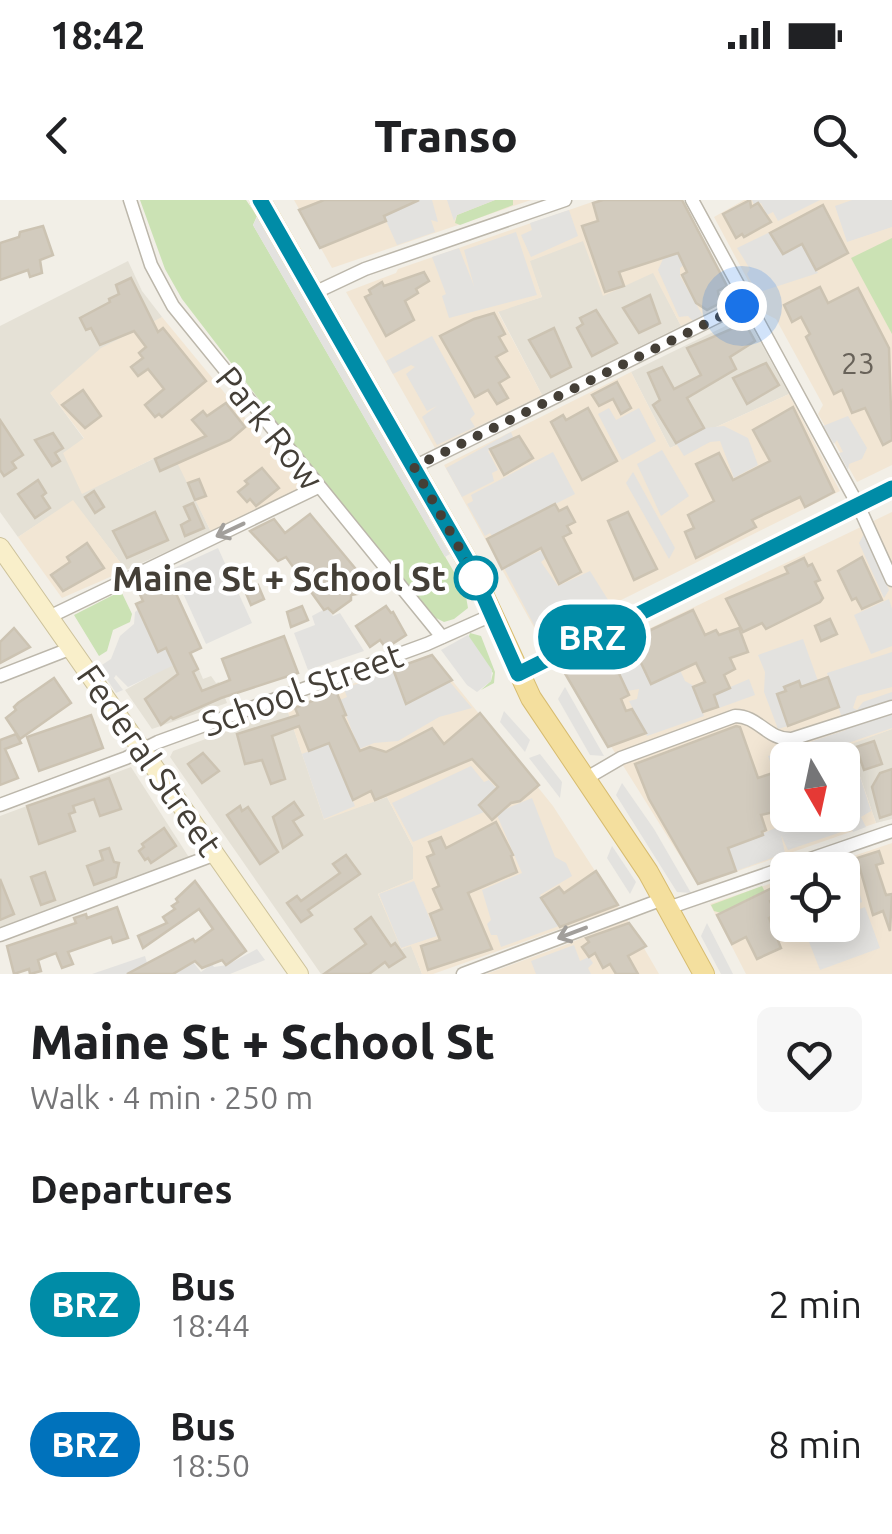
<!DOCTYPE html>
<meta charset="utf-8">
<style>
:root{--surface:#fff;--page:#f6f6f6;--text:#202124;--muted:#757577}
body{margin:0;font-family:Ubuntu,sans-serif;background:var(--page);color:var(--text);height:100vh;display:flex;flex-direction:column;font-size:38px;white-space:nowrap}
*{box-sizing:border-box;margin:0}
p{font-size:32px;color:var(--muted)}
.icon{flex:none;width:55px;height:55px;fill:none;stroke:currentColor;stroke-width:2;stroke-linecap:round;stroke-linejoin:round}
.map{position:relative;height:774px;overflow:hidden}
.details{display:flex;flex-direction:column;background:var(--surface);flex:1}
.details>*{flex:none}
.badge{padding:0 20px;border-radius:32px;font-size:35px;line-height:65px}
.needle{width:65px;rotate:171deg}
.tools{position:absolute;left:770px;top:542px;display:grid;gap:20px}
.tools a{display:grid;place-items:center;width:90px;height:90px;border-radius:15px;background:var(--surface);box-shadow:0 5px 25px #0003;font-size:50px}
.you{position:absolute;width:50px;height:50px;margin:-25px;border:8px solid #fff;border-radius:50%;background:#1a73e8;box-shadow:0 0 0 15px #1a73e833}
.map>.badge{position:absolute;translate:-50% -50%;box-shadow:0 0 0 5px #fff}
h2{padding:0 30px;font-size:38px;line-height:90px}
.round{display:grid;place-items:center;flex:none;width:105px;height:105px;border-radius:15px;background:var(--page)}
.overview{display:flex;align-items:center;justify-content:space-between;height:170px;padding:0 30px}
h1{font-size:48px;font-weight:800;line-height:75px}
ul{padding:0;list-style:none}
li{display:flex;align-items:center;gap:30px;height:140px;padding:0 30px}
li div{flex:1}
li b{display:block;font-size:38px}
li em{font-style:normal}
li .badge{min-width:110px;font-weight:700;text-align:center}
.status{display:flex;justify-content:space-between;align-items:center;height:70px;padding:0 50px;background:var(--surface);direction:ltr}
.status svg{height:28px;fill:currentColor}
header{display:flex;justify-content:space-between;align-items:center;height:130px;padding:0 30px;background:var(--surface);font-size:45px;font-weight:800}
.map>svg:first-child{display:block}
.residential{fill:#e5e1d6}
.commercial{fill:#f2e6d4;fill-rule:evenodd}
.green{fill:#cbe2b4}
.parking{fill:#e3e2df}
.building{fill:#d2cbbe;stroke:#ccc3b2;stroke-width:2.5}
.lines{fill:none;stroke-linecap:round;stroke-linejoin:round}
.street-casing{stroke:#bcb7ab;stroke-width:15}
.secondary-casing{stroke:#cdc29b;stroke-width:20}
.primary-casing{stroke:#d7bc70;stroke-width:22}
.street{stroke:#fff;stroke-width:12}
.secondary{stroke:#f9efca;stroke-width:18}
.primary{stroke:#f4df9e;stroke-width:20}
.oneway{stroke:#a29f9b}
.line-casing{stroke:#fff;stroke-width:22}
.line{stroke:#008ca7;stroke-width:15}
.walk{stroke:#443f37;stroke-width:10;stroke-dasharray:0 18}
.stop-dot{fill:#fff;stroke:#008ca7;stroke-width:5}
.labels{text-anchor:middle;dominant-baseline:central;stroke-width:8;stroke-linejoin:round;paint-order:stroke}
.number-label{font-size:30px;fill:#686259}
.street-label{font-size:35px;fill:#443f37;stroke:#fff}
.stop-label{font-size:35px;font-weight:bold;fill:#443f37;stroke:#fff;text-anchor:end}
</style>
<div class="status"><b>18:42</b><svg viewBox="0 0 49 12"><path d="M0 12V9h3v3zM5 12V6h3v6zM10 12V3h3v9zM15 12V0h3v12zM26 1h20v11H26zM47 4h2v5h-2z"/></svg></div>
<header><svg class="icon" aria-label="back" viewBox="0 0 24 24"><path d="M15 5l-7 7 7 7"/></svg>Transo<svg class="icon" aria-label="search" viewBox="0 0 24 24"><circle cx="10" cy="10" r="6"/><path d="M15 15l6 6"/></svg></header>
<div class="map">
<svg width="892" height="774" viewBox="0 0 892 774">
<rect width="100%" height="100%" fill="#f2efe7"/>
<g class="residential">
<polygon points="583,40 654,73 681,126 542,195 498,111 542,97 529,61"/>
<polygon points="128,61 142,91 162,117 51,194 84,239 64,253 82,293 172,250 211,332 126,370 73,301 18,337 0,312 0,126"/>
<polygon points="746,116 789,194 670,248 631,172"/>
<polygon points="192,453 203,479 211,476 216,483 219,482 227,503 152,529 125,490"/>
<polygon points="287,509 324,619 387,597 413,647 414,679 378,694 402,749 411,745 422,774 321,774 170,557 173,551"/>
<polygon points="892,529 892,619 876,623 849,544"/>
<polygon points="131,567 190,659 0,731 0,616"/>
</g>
<g class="commercial">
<polygon points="294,0 531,0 332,68"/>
<polygon points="598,0 683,0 735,100 681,126 653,73 603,96 583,41 530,61 542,97 498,112 542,195 435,248 346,92 396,73 398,69"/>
<polygon points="744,0 892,0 892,265 857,282 818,214 823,205 776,119 766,114 714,17"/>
<polygon points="162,117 299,283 302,289 211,332 171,250 82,294 63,253 84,238 50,193 101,148"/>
<polygon points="631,172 670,248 789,194 840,291 541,440 444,265"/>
<polygon points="73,300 126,370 62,398 18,337"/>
<path d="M892,312v217l-43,16 27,78 -178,62 -135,-215zM788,560h54v55h-54z"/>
<polygon points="431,454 553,606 619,708 433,774 422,774 411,746 401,749 378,694 413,679 413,647 387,597 324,620 287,509"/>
<polygon points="892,643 892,774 746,774 710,704 787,678 788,725 842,725 842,670 812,670"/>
<polygon points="627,719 659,774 486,774 565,745"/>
</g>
<g class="green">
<polygon points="140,0 246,0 257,16 253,25 465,391 468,408 454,419 444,422 434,417 320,279 182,99 165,69"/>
<polygon points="495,0 513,0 513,5 460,25 455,23 457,15"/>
<polygon points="892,38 892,134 851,58"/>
<polygon points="121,391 132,414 130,422 113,430 107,451 99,456 74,415"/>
<polygon points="470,433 481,436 495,472 494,483 481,490 491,481 493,473 468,439"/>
<polygon points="762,686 765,692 721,713 714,711 711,705"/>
</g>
<g class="parking">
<polygon points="403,0 432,0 438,22 431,20 435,32 397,45 384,16"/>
<polygon points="447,0 495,0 457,15 454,21"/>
<polygon points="752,0 820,0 778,21 773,12 767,15 761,3 754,5"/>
<polygon points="852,0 892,0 892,27 847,42 835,6"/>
<polygon points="569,10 578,36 531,57 521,35 532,30 530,23"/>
<polygon points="258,15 432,312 429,318 450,354 445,357 253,25"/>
<polygon points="516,32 537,95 449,118 442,96 446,94 432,57 459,48 474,86 464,50"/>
<polygon points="770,32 783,54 802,44 818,73 757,93 747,74 750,69 737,48"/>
<polygon points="706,43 711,52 690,59 680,68 680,76 703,116 693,121 688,116 679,117 658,70 664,57"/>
<polygon points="432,136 475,214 470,219 475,227 437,245 422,217 437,206 427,211 406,174 415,167 411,165 393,174 386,161"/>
<polygon points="609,208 616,220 639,208 656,241 622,260 598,214"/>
<polygon points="848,216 867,248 862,259 849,264 848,270 839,253 843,252 837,240 834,244 823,226"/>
<polygon points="724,226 748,238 758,265 734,278 720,241 710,242 684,256 676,243 704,228"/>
<polygon points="511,232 513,237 488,251 498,270 492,273 494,281 462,297 446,268"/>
<polygon points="662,250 689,296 661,316 637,264"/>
<polygon points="553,252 575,294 492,336 490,333 485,336 467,304 473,301 471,295"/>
<polygon points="633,272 675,348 669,359 626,283"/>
<polygon points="864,334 889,390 884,398 859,343"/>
<polygon points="218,348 252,423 206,444 172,369"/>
<polygon points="542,350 546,358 541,362 558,386 590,371 610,403 542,440 504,368"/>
<polygon points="889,399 892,409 892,446 871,454 854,415"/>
<polygon points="327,408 333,416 340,413 364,451 308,470 294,433 315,425 312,416"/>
<polygon points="138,410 158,451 166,448 174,465 128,487 116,475 114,478 123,490 116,493 99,467 111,459 120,436 134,424 135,412"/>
<polygon points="629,434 651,484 680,470 685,481 692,485 704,516 647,536 629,501 637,499 639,489 627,491 608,450"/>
<polygon points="468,435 492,470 491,481 477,492 467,485 441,450"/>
<polygon points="803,439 818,481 801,487 799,481 785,486 786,491 777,494 788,526 778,529 764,492 765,472 758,455"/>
<polygon points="892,452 892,487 857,496 853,508 857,510 863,502 892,492 892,528 798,560 788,560 787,563 773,569 768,556 846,530 827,473"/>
<polygon points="393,470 406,504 449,481 472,508 439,517 398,541 374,543 359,549 340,500 347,497 344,489"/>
<polygon points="749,479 755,495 719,508 714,494"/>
<polygon points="565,487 604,556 590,555 558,499"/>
<polygon points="504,511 530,540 525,552 500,522"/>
<polygon points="329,543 355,606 324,619 302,554"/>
<polygon points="851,549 871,611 861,617 866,627 853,632 849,620 850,629 788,650 781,635 785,653 736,671 728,648 778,627 775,613 787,609 788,615 842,615 842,560 824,559"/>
<polygon points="540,554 562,582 560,598 529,558"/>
<polygon points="471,566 484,582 489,580 497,589 479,604 484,612 413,642 392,603"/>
<polygon points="622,583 654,629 691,693 677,692 616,595"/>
<polygon points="532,598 555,657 566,663 572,676 540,695 559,726 501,747 497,735 491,735 487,724 491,720 482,690 522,673 496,613"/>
<polygon points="612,646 636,682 630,694 607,658"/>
<polygon points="850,659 862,702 843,709 842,670 818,670"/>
<polygon points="414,681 437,736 401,748 379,694"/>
<polygon points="865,707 880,748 820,770 804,729 815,725 842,725 843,715"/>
<polygon points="707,723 733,774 721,774 701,736"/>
<polygon points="574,745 580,761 589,757 593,763 588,768 591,774 536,774 531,761"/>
<polygon points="257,749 265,760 230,774 173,774 193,762 201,772 212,764 214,767 227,765"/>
<polygon points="145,756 147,763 138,774 92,774"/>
</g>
<g class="building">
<polygon points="324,0 419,0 384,16 386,21 320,48 299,10"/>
<polygon points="603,0 682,0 727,86 718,91 720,103 707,110 696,103 682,75 687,72 678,53 619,72 624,86 605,92 582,26 598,21 593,3"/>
<polygon points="750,0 751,7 758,3 771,22 744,37 742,34 736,38 723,14"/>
<polygon points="823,5 848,53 816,70 802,44 783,54 770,33"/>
<polygon points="43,26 53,55 40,60 42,73 30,77 28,70 0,80 0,43 19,37 20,32"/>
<polygon points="424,72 429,81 416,89 418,93 405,101 414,120 386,136 365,97 371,94 369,90 382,82 384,86"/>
<polygon points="131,78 158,132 163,128 206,181 162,217 159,214 155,217 145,205 164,189 148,169 138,176 131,167 143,158 139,153 146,147 134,131 100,145 91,128 86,130 80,118 110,102 109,99 119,94 116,85"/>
<polygon points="820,87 828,103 858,88 889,148 892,240 883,245 865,208 852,213 842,190 834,194 806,137 810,134 801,117 792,122 784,105"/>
<polygon points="650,95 660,123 639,133 623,108"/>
<polygon points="596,110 617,143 592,156 577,128 583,124 580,118"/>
<polygon points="494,113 505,134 499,137 507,151 496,157 509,177 499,183 508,198 497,204 488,190 475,197 440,136 474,119"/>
<polygon points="745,123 755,141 730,157 736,169 687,198 704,228 676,243 653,205 660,200 648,173 662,167 674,189 701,175 687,148"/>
<polygon points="554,128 571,167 551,177 529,140"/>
<polygon points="766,163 779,185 747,204 733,178"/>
<polygon points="617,182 631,208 621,214 613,199 599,206 592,195"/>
<polygon points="83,190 101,216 85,228 62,205"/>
<polygon points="226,203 245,227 230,240 160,271 155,259 206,236 192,220 203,211 207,216"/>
<polygon points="793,207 834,292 805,307 800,297 752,320 756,327 696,358 685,332 694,328 688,315 714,301 696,264 719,253 733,280 770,261 753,230"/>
<polygon points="588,208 617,261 582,280 551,222 563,215 566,220"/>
<polygon points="0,220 23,255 12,262 16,268 4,276 0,270"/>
<polygon points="53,233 63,248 55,253 60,261 52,266 35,240"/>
<polygon points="519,236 533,258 504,275 490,249"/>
<polygon points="262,268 279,288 256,306 250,299 247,302 238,292 248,284 245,281"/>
<polygon points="199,279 206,296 195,300 188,283"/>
<polygon points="38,280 46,293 42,296 50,308 35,318 18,294"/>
<polygon points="94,291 104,307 95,313 85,297"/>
<polygon points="193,303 204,328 185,336 181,325 190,320 184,307"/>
<polygon points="555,304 559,311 567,307 575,322 567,326 571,333 563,337 581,372 559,384 541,348 502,369 487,339"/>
<polygon points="155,312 168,340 127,358 113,331"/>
<polygon points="628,312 657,369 634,380 608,321"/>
<polygon points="310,314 365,380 363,393 351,395 351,400 333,413 328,408 324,410 286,357 278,361 250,331 274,319 285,333"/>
<polygon points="87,343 104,368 63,391 51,375 70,362 67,357"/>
<polygon points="862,357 882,400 862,409 856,398 852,400 838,371"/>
<polygon points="804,358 808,366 812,364 820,380 815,382 823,398 820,402 766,429 762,423 743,432 726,399 788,373 785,367"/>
<polygon points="167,374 201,448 190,453 198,469 193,472 202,491 230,480 222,459 284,436 298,473 221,498 173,519 171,517 161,525 145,499 178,474 166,448 158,452 136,404 143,401 137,388"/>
<polygon points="258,385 264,399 251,405 245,391"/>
<polygon points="302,406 308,420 291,427 287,412"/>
<polygon points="386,406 391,413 393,412 406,435 386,448 380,440 370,447 356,426"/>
<polygon points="693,410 705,435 716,430 719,435 739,428 748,452 730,458 735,469 724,475 730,488 714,495 718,507 703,512 693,487 705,482 696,463 651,484 632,444 640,441 638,436"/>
<polygon points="830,419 837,434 821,441 815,426"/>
<polygon points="14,428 30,447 0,463 0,442"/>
<polygon points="608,450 629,495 621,499 626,511 632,509 646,533 608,547 563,470"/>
<polygon points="432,455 452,480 406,504 393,469"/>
<polygon points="828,477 839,507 788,526 777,494 786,491 784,487 799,481 801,487"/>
<polygon points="54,478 71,503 20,539 6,518 16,510 14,507 18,503"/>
<polygon points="336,491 346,515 343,516 360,551 370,547 386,552 432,528 444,544 480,513 539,585 520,601 511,603 492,620 479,605 498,587 472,559 375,600 371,591 353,600 329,543 309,551 299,526 272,536 285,579 271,584 262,560 245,564 237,534 298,515 295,508"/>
<polygon points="91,515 103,548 39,571 27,537"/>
<polygon points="736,526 740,527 758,578 788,568 787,609 761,615 766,630 762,632 763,635 728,648 736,671 698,684 649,599 635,564"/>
<polygon points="16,534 21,543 5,549 18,578 0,585 0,540"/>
<polygon points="874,541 882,564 864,570 856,547"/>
<polygon points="203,553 219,571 202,583 188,564"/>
<polygon points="892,569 892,614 880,618 872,587 880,573"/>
<polygon points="109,578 121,609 100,616 94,599 73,606 75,612 69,614 75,631 39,644 27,606"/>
<polygon points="294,602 303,615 293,621 302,635 283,648 273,617"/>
<polygon points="240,606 242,611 248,607 278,652 260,664 227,615"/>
<polygon points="496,622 513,655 511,656 517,672 468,693 492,749 428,770 421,746 440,740 430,714 442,709 433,689 439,686 427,657 434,654 429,642 441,637 446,648"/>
<polygon points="164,628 176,646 151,663 148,658 145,660 139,651 144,647 142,644"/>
<polygon points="109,648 114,662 119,663 116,677 94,685 87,666 103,660 100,651"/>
<polygon points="879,651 883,663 876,665 886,695 892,694 890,731 883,711 873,715 857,658"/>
<polygon points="346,655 360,674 308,710 312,715 301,722 287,703 297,696 301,701 340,673 333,664"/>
<polygon points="596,671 618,705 560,727 541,698 559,687 564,693"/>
<polygon points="45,672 55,700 41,705 31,677"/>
<polygon points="0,679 14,714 0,720"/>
<polygon points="788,680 788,691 770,701 776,714 769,718 781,748 757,759 746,737 732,744 717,715"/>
<polygon points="195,681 246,751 226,765 222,760 202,768 195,761 173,774 127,774 193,739 195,742 213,729 199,709 143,748 138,736 167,723 163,717 175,709 172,706 178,702 176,699"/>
<polygon points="117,707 128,738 113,743 111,737 68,752 73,764 62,768 56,753 38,760 41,771 30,774 29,769 14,774 7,746 76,723 74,718 86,714 87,718"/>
<polygon points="371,717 391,746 395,743 405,757 389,767 385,762 369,774 324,774 366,744 355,729"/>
<polygon points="629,723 646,746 628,756 638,774 616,774 610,764 603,768 595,753 589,757 582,747 589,742 586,738"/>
</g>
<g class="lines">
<g class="street-casing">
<g id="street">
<polyline points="130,0 151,65 173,106 442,437"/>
<polyline points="692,0 858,305 892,380"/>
<polyline points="314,93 365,69 565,0"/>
<polyline points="414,267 747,102"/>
<polyline points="49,417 318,287"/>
<polyline points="0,476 72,448"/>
<path d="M585,579l36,-21 114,-42c24,0 32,24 57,23l100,-32"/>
<polyline points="0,605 126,558 158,542 427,444 492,415"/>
<polyline points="668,708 892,631"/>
<polyline points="0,735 216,654"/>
<polyline points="463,774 663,699"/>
</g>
</g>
<g class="secondary-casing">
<g id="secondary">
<polyline points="0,347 299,774"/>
<polyline points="518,474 892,288"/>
</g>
</g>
<g class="primary-casing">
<polyline id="primary" points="260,0 470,366 531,498 648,672 704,774"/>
</g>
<use href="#street" class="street"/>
<use href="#secondary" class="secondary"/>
<use href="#primary" class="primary"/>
</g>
<defs><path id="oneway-shaft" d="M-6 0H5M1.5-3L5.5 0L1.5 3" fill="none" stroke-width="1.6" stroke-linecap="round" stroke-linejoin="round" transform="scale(2.5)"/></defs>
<g class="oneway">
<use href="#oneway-shaft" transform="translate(230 330) rotate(155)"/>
<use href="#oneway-shaft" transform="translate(572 733) rotate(159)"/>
</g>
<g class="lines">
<g class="line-casing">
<polyline id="line" points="260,0 470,366 518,474 892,288"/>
</g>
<use href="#line" class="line"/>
<polyline class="walk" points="476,378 414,267 742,106"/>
</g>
<circle class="stop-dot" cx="476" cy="378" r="20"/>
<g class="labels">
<g class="number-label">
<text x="858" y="163">23</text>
</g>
<g class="street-label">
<text transform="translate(270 228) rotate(51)">Park Row</text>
<text transform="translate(302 489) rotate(-20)">School Street</text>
<text transform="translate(150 560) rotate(55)">Federal Street</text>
</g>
<g class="stop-label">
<text x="446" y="378">Maine St + School St</text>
</g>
</g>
</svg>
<div class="tools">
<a><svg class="needle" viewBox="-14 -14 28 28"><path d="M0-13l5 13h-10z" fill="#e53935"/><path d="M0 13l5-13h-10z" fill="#757577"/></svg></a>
<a><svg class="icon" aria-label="locate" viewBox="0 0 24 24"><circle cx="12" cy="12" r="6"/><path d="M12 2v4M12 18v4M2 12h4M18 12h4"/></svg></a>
</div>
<div class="you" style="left:742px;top:106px"></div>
<b class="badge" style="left:592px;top:437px;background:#008ca7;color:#fff">BRZ</b>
</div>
<section class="details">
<div class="overview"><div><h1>Maine St + School St</h1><p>Walk · 4 min · 250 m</p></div><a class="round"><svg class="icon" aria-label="heart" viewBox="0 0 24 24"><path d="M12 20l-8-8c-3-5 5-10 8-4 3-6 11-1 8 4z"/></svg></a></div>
<h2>Departures</h2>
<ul>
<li><span class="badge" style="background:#008ca7;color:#fff">BRZ</span><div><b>Bus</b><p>18:44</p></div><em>2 min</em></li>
<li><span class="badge" style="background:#0072bc;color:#fff">BRZ</span><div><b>Bus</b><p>18:50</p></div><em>8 min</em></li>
</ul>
</section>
